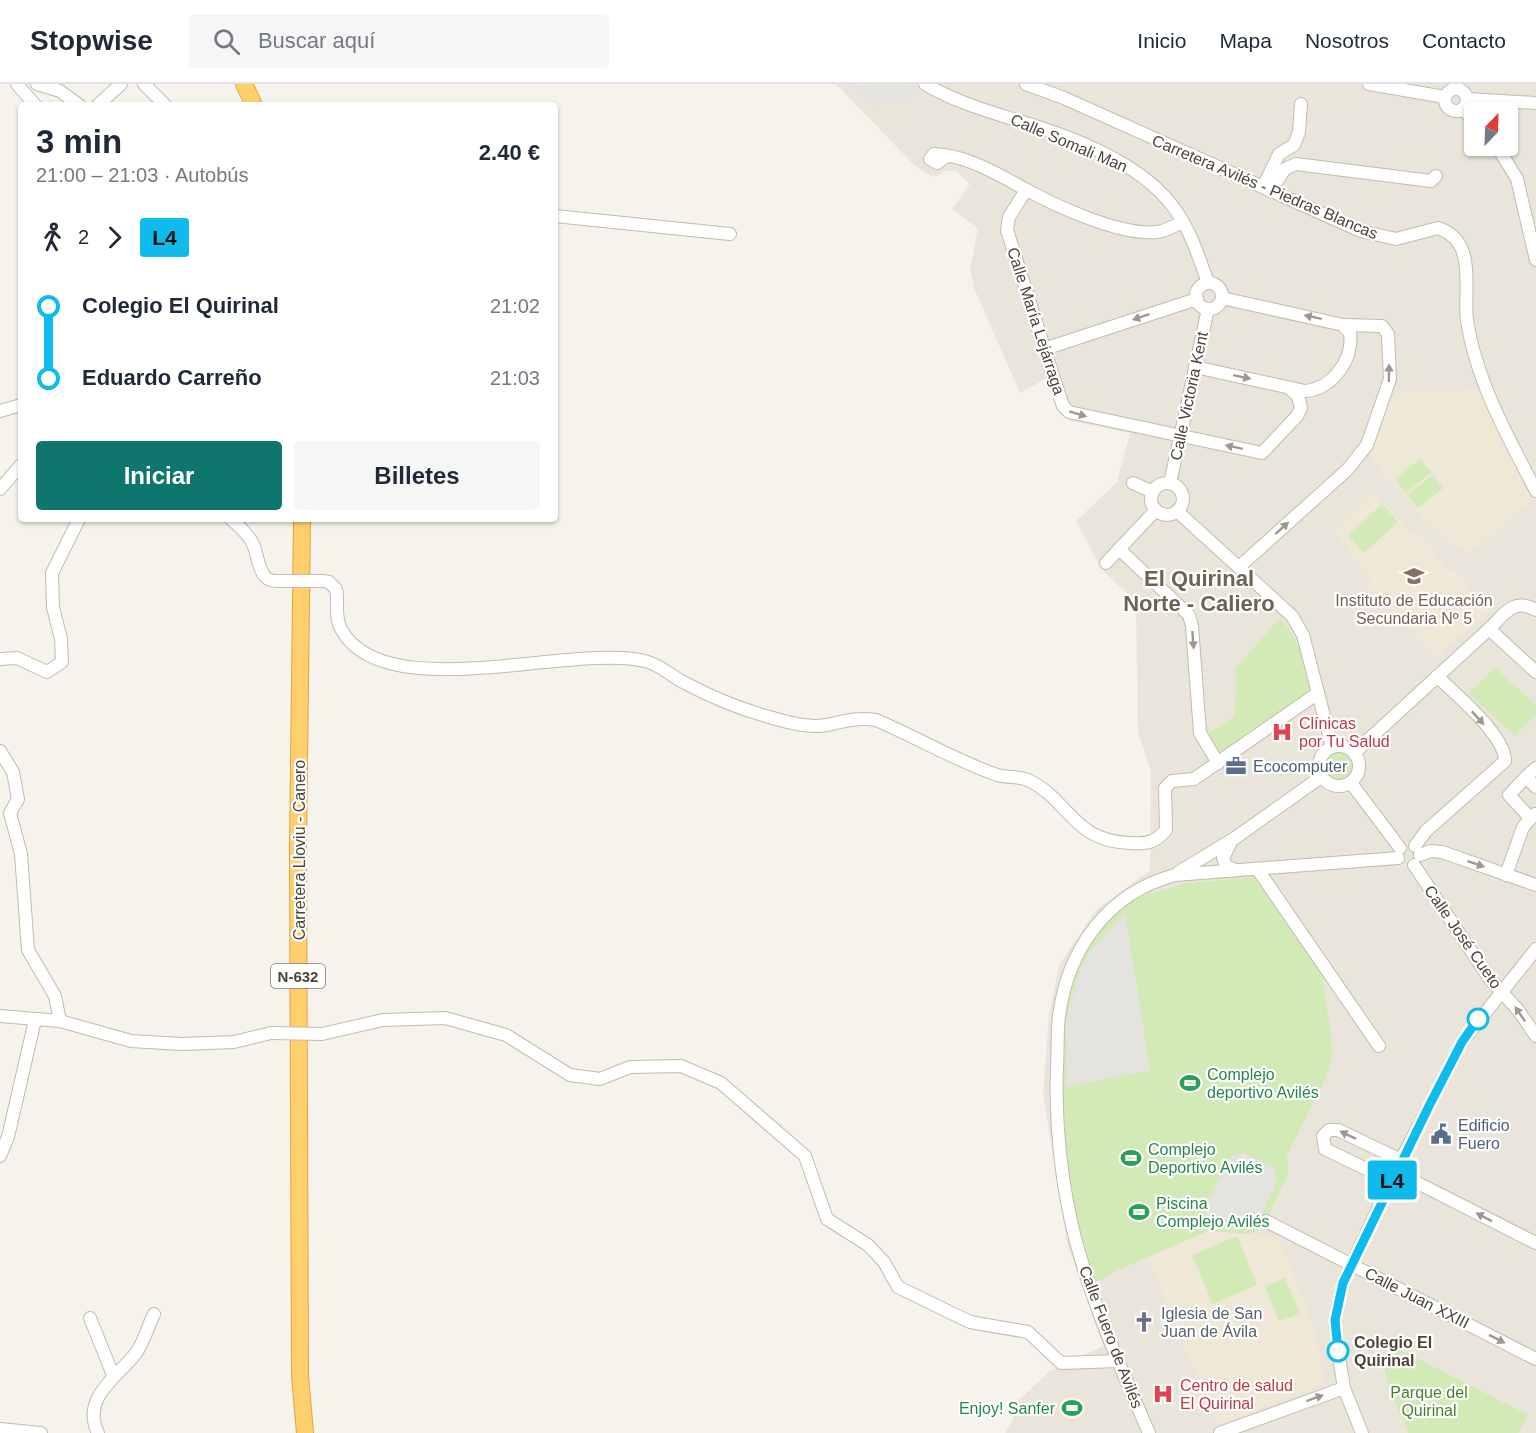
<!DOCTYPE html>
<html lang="es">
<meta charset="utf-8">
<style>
:root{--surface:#fff;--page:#f6f6f7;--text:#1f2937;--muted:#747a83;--line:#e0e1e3;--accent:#0f766e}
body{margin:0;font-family:Arial,sans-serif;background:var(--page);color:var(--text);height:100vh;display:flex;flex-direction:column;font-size:22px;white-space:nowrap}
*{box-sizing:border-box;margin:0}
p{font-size:20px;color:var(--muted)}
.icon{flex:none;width:33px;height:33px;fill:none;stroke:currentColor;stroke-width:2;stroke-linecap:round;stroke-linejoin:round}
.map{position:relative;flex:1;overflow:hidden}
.panel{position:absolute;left:18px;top:18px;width:540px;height:420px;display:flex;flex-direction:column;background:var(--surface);border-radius:6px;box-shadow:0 2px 4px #0004}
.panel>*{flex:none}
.badge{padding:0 12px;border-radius:4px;font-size:21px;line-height:39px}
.needle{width:39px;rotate:23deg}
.fabs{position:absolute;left:1464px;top:18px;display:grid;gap:12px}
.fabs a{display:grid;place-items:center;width:54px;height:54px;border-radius:6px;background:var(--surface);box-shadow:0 2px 4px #0004;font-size:30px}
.map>.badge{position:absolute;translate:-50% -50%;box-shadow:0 0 0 3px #fff}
.legs{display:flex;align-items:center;gap:9px;height:66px;padding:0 18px;font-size:20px}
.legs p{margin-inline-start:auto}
.overview{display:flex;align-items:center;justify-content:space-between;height:102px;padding:0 18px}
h1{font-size:33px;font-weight:700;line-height:45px}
.action{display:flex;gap:12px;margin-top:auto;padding:12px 18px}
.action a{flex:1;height:69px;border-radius:6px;background:var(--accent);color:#fff;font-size:24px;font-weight:700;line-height:69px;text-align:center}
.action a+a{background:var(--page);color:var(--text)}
ul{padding:0 18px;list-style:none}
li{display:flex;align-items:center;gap:21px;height:72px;font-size:22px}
li i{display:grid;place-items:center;width:9px;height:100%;margin:0 8px;background:currentColor}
li i::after{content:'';width:15px;height:15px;margin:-8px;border:4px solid;border-radius:50%;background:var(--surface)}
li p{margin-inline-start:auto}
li:first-child i{background:linear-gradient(#0000 50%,currentColor 0)}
li:last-child i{background:linear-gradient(currentColor 50%,#0000 0)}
header{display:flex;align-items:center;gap:36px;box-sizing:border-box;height:84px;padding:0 30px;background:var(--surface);border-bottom:2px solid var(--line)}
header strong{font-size:28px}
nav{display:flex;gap:33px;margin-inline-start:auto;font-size:21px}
.search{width:420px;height:54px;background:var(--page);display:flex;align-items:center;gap:15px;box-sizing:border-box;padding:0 21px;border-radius:6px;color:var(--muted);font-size:22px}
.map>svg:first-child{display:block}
.residential{fill:#eae5da;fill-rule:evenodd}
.education{fill:#efe8d6}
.green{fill:#d2eab5}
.parking{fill:#e5e3e0}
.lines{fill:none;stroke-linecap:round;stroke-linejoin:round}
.minor-casing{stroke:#c2bbae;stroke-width:14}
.highway-casing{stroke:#e0a43c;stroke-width:18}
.minor{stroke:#fff;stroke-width:12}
.highway{stroke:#ffcf6e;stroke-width:16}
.minor-bridge-casing{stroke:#c2bbae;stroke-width:14;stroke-linecap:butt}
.minor-bridge{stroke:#fff;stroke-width:12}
.oneway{fill:#9c9892}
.line-1-casing{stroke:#fff;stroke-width:14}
.line-1{stroke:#0fbbed;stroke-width:9}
.stop-1-dot{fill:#fff;stroke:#0fbbed;stroke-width:3}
.labels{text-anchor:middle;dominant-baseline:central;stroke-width:4.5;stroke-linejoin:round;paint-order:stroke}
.shield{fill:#fff;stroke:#817c74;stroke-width:1.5}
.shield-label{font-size:15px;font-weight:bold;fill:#4b4439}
.street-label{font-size:16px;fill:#4b4439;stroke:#fff}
.education-label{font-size:16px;fill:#785e54;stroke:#fff}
.health-label{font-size:16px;fill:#be3a42;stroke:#fff;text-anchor:start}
.service-label{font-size:16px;fill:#4e5e75;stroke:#fff;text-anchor:start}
.leisure-label{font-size:16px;fill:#27864d;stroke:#fff;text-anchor:start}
.worship-label{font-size:16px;fill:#5b616d;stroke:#fff;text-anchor:start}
.stop-label{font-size:16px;font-weight:bold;fill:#4b4439;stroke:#fff;text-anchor:start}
.park-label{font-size:16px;fill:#4a7f2a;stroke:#fff}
.district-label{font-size:22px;font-weight:bold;fill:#6e6250;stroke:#fff}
</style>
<header>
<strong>Stopwise</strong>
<div class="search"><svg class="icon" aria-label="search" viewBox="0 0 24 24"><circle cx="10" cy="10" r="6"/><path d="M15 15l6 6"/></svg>Buscar aquí</div>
<nav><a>Inicio</a><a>Mapa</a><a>Nosotros</a><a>Contacto</a></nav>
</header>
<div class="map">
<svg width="1536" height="1349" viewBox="0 0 1536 1349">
<rect width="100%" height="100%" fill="#f6f3ec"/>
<path class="residential" d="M836,0h700v1349h-531l7,-11 6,-21 32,-30 53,-25 -36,-103 -24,-149 6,-78 10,-51 36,-54 55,-41 1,-98 -13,-40 -2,-130 -34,-32 -26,-49 41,-39 13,-49 -59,-12 -12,-8 -12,-35 -27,15 -46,-105 -4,-19 8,-41 -26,-19 18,-25 -14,-13h-11l-10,6 -10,-4 -14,-11zM1474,28h34v34h-34z"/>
<g class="education">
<polygon points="1480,304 1531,417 1468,471 1424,435 1371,375 1370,367 1390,315 1407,307 1440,310"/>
<polygon points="1376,410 1411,448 1415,448 1452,487 1455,487 1489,526 1438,573 1366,501 1372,495 1334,447"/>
<polygon points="1208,1147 1278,1152 1312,1238 1326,1300 1217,1341 1148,1173"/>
</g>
<g class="green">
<polygon points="1420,375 1431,388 1406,409 1395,395"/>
<polygon points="1433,391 1443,404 1418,424 1407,411"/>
<polygon points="1382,420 1398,438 1364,469 1348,452"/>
<path d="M1280,534c16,17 29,49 30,72l-5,8 -86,56 -12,-20 28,-18 1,-48z"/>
<polygon points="1494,583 1536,621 1536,630 1515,652 1469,610"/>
<circle cx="1339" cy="682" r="13"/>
<polygon points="1259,793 1319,874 1331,951 1332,972 1326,994 1287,1072 1288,1090 1266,1137 1252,1150 1208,1147 1122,1184 1089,1202 1063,1096 1059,933 1073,882 1115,821 1186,799"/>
<polygon points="1237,1152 1257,1201 1213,1220 1192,1171"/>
<polygon points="1285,1194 1300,1230 1279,1237 1265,1202"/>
<polygon points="1397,1264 1528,1331 1519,1349 1408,1349 1389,1302 1379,1267 1393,1274"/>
</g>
<g class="parking">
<polygon points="853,0 912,0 918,4 912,17 874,22"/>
<polygon points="1125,829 1150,986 1067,1003 1066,937 1076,900 1084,878 1095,862"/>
<polygon points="1243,1069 1274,1083 1277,1098 1262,1129 1266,1137 1220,1143 1209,1137 1205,1124 1231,1073"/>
</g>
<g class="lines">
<g class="minor-casing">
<g id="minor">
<polyline points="17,0 35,21"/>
<polyline points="37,0 60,7 79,21"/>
<polyline points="144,0 165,21"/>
<path d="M925,0c30,18 63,27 97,38 51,15 120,42 152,86 17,23 25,50 34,75"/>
<path d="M1026,0l38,14 297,133 35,8 42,-11c40,13 25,60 29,92 9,61 41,117 69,171"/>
<polyline points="1369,0 1445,13"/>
<circle cx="1456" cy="16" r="11"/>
<polyline points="1468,15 1536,19"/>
<polyline points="98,21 121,0"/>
<polyline points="1462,25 1474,36"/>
<polyline points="1497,62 1517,95 1536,176"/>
<path d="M947,72l-10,7 -7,-4 4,-5c32,1 62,19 89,34 33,18 97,48 134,44 9,-1 18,-7 26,-10"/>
<polyline points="1263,103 1279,70 1294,61 1299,48 1301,20"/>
<polyline points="1026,106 1009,133 1007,146 1055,298 1063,322 1069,328 1262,369 1297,332 1301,324 1298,312 1289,304"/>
<polyline points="1270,107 1285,85 1296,80 1431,97 1436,92"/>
<polyline points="555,132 730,150"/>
<circle cx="1209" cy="212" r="13"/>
<polyline points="1044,265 1197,215"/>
<path d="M1195,283l110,24c27,-2 49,-32 45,-58l-7,-8 -121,-27"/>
<polyline points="0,327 21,321"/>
<polyline points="1133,399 1153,408"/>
<polyline points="1170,399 1208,225"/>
<circle cx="1167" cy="415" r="16"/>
<polyline points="0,405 21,381"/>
<polyline points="1177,427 1292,532 1303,551 1332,663"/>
<path d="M231,435c8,7 18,16 22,25 6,13 5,38 24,37"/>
<polyline points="1119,465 1189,531 1192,542 1200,649 1218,679"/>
<polyline points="1106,479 1156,426"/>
<polyline points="1239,483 1347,386 1367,361 1390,295 1388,250 1382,242 1343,241"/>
<path d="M323,497l6,1 7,7c3,13 -2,27 5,40 42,79 230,14 304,32 16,4 26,15 40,22 28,15 58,27 88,35 17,5 36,10 54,7 18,-4 30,-8 49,-5 40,17 79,40 121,55 10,3 22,1 31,5 42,20 44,61 102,63 17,1 25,0 36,-13l-1,-42 7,-7 22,-2 124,-86"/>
<path d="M1489,545c16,-15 24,-32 47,-19"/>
<polyline points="0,575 17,574 47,588 62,578 61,555 53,523 52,489 79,435"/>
<circle cx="1339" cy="682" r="20"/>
<polyline points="0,667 13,688 18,715 10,729 21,770 28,866 55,912 60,937"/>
<polyline points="1354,669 1489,545 1536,588"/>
<polyline points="1526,693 1536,684"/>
<polyline points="1351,699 1400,764"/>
<polyline points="1530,734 1509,711 1526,693 1536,703"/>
<polyline points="1231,758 1223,774 1226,782 1236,786"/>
<path d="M1415,762l11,-15 79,-70c0,-26 -49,-66 -68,-85"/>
<polyline points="1420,771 1431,767 1442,768 1536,801"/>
<polyline points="1414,781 1489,894 1518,926 1536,952"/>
<polyline points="1258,786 1379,962"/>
<polyline points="1179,788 1235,754 1321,693"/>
<polyline points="1506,791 1523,743 1535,730"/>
<polyline points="0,932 60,937 131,957 182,960 234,958 271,949"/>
<polyline points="322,950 383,936 445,934 506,951 570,991 600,995 630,983 681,982 721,999 805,1072 827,1135 868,1161 884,1178 898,1203 970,1238 1028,1248 1061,1279 1118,1277"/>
<polyline points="0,1072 8,1053 35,936"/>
<polyline points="1396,1088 1536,1159"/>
<polyline points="1391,1097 1325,1065 1323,1052 1329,1046 1338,1046 1401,1076"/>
<polyline points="1266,1137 1536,1275"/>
<polyline points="90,1234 113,1291"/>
<polyline points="0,1345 41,1349"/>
<path d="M98,1349c-17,-36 19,-55 38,-80 8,-11 12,-27 18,-39"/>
<path d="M1149,1349c-28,-64 -56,-128 -74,-195 -14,-56 -20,-114 -18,-172 1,-16 0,-33 2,-50 9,-68 49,-123 116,-141l223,-17"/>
<polyline points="1220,1349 1344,1304"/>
<polyline points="1362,1349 1344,1304 1338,1267 1335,1236 1343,1199 1401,1076 1462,958 1536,865"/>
</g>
</g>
<g class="highway-casing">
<g id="highway">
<polyline points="244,0 254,21"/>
<polyline points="302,435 298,763 300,1292 305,1349"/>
</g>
</g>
<use href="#minor" class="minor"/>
<use href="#highway" class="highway"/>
<g class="minor-bridge-casing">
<g id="minor-bridge">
<polyline points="277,497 323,497"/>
<polyline points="271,949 322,950"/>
</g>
</g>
<use href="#minor-bridge" class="minor-bridge"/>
</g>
<defs><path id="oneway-solid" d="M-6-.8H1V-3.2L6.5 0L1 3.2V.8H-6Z" transform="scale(1.5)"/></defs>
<g class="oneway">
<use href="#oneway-solid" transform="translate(1141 233) rotate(162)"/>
<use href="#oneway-solid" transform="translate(1313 233) rotate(-168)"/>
<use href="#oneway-solid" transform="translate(1389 289) rotate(-89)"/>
<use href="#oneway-solid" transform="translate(1242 293) rotate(12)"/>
<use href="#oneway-solid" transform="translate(1078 330) rotate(17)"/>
<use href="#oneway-solid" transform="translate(1234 363) rotate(-168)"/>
<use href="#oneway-solid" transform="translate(1282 444) rotate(-42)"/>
<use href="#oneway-solid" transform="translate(1193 556) rotate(86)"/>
<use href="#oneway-solid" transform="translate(1478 634) rotate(47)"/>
<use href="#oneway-solid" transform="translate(1476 780) rotate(19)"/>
<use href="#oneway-solid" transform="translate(1520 930) rotate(-125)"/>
<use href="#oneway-solid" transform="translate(1348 1051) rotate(-154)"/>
<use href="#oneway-solid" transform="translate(1484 1133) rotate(-153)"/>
<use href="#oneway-solid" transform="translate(1497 1255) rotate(27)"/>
<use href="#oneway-solid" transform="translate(1315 1314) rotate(-20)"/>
</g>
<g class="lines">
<g class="line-1-casing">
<polyline id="line-1" points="1338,1267 1335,1236 1343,1199 1429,1022 1462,958 1478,935"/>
</g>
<use href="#line-1" class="line-1"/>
</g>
<defs>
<g id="university-bare" transform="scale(1.62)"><path d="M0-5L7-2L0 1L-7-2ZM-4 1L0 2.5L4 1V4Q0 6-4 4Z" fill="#8d6e63" stroke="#fff" stroke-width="2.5" paint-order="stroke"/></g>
<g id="hospital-bare" transform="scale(1.62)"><path d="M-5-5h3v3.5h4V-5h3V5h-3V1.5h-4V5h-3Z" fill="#e0444e" stroke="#fff" stroke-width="2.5" paint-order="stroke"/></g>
<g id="office-bare" transform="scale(1.62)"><path d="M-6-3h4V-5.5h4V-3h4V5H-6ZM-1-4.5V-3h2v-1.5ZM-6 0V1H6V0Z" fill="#5c6f8a" stroke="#fff" stroke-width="2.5" paint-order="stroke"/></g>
<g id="stadium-bare" transform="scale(1.62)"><path d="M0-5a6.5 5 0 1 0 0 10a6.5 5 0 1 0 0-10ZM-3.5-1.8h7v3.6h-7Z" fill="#2e9e5b" stroke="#fff" stroke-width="2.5" paint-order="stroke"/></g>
<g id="civic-bare" transform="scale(1.62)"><path d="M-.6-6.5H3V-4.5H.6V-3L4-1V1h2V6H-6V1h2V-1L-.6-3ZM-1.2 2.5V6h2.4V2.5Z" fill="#5c6f8a" stroke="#fff" stroke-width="2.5" paint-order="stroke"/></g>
<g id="church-bare" transform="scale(1.62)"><path d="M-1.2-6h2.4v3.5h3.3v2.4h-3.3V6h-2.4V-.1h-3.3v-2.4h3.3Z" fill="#6b7280" stroke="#fff" stroke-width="2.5" paint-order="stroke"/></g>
</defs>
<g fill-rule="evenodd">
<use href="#university-bare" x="1414" y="492"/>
<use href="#hospital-bare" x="1282" y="648"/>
<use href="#office-bare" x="1236" y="682"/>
<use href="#stadium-bare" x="1190" y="999"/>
<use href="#civic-bare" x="1441" y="1050"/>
<use href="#stadium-bare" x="1131" y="1074"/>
<use href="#stadium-bare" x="1139" y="1128"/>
<use href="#church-bare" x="1144" y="1238"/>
<use href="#hospital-bare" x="1163" y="1310"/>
<use href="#stadium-bare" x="1072" y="1324"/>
</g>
<g class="stop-1-dot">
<circle cx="1478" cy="935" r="10"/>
<circle cx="1338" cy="1267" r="10"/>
</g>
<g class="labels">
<rect class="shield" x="271" y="880" width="54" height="24" rx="4.5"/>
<g class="shield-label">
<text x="298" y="892">N-632</text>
</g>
<g class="street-label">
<text transform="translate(1069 59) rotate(23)">Calle Somali Man</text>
<text transform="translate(1265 103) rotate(23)">Carretera Avilés - Piedras Blancas</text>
<text transform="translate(1036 237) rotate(72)">Calle María Lejárraga</text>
<text transform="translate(1189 312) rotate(-78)">Calle Victoria Kent</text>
<text transform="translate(299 766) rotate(-90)">Carretera Lloviu - Canero</text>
<text transform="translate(1463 853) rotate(55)">Calle José Cueto</text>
<text transform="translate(1417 1214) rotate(27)">Calle Juan XXIII</text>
<text transform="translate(1111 1253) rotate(69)">Calle Fuero de Avilés</text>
</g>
<g class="education-label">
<text x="1414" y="516">Instituto de Educación<tspan x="1414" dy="18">Secundaria Nº 5</tspan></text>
</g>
<g class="health-label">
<text x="1299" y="639">Clínicas<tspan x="1299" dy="18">por Tu Salud</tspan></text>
<text x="1180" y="1301">Centro de salud<tspan x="1180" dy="18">El Quirinal</tspan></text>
</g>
<g class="service-label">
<text x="1253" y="682">Ecocomputer</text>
<text x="1458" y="1041">Edificio<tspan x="1458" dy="18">Fuero</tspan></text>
</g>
<g class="leisure-label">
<text x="1207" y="990">Complejo<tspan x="1207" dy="18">deportivo Avilés</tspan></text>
<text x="1148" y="1065">Complejo<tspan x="1148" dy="18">Deportivo Avilés</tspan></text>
<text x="1156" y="1119">Piscina<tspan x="1156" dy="18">Complejo Avilés</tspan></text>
<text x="1055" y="1324" text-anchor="end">Enjoy! Sanfer</text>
</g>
<g class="worship-label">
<text x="1161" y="1229">Iglesia de San<tspan x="1161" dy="18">Juan de Ávila</tspan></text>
</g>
<g class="stop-label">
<text x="1354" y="1258">Colegio El<tspan x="1354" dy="18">Quirinal</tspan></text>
</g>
<g class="park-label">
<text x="1429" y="1308">Parque del<tspan x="1429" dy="18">Quirinal</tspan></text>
</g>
<g class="district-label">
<text x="1199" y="494">El Quirinal<tspan x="1199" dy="25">Norte - Caliero</tspan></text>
</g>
</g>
</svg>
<div class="fabs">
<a><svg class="needle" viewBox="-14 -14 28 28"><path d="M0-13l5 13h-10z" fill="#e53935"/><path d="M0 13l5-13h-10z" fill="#747a83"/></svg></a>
</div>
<b class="badge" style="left:1392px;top:1096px;background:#0fbbed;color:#111">L4</b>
<section class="panel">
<div class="overview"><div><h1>3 min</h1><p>21:00 – 21:03 · Autobús</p></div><b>2.40 €</b></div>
<div class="legs"><svg class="icon" aria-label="walk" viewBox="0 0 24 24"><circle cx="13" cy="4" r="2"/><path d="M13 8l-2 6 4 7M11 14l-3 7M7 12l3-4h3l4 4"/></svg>2<svg class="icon" aria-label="forward" viewBox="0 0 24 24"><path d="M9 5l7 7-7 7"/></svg><b class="badge" style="background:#0fbbed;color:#111">L4</b></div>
<ul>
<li><i style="color:#0fbbed"></i><b>Colegio El Quirinal</b><p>21:02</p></li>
<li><i style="color:#0fbbed"></i><b>Eduardo Carreño</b><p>21:03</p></li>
</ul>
<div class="action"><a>Iniciar</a><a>Billetes</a></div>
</section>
</div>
